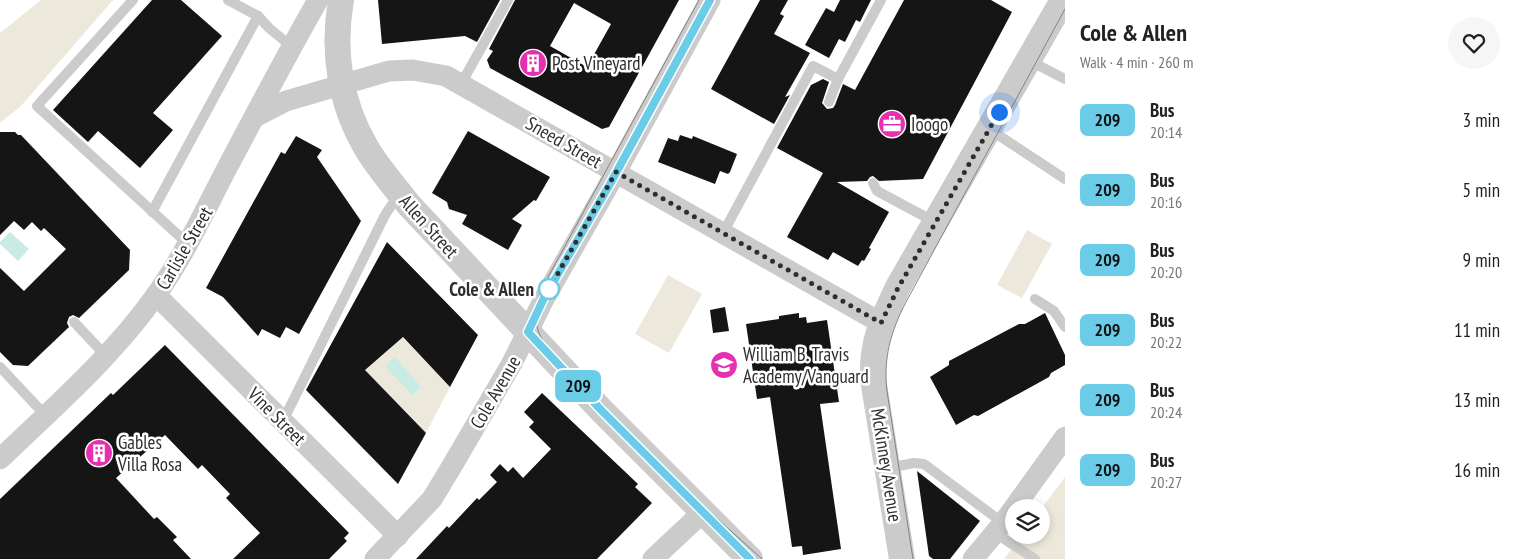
<!DOCTYPE html>
<meta charset="utf-8">
<style>
:root{--surface:#fff;--page:#f6f6f6;--text:#222;--muted:#767676}
body{margin:0;font-family:"PT Sans Narrow",sans-serif;background:var(--page);color:var(--text);height:100vh;display:flex;flex-direction:column;font-size:19px;white-space:nowrap}
*{box-sizing:border-box;margin:0}
p{font-size:16px;color:var(--muted)}
.icon{flex:none;width:28px;height:28px;fill:none;stroke:currentColor;stroke-width:2;stroke-linecap:round;stroke-linejoin:round}
.map{position:relative;flex:1;overflow:hidden}
.sheet{display:flex;flex-direction:column;background:var(--surface);width:450px}
.sheet>*{flex:none}
.badge{padding:0 10px;border-radius:8px;font-size:18px;line-height:32px}
.fabs{position:absolute;left:1005px;top:499px;display:grid;gap:10px}
.fabs a{display:grid;place-items:center;width:45px;height:45px;border-radius:50%;background:var(--surface);box-shadow:0 2px 8px #0003;font-size:25px}
.you{position:absolute;width:25px;height:25px;margin:-12px;border:4px solid #fff;border-radius:50%;background:#1a73e8;box-shadow:0 0 0 8px #1a73e833}
.map>.badge{position:absolute;translate:-50% -50%;box-shadow:0 0 0 2px #fff}
.round{display:grid;place-items:center;flex:none;width:52px;height:52px;border-radius:26px;background:var(--page)}
.overview{display:flex;align-items:center;justify-content:space-between;height:85px;padding:0 15px}
h1{font-size:24px;font-weight:800;line-height:38px}
ul{padding:0;list-style:none}
li{display:flex;align-items:center;gap:15px;height:70px;padding:0 15px}
li div{flex:1}
li b{display:block;font-size:19px}
li em{font-style:normal}
li .badge{min-width:55px;font-weight:700;text-align:center}
main{display:flex;flex:1;min-height:0}
.map>svg:first-child{display:block}
.green{fill:#ece9dc}
.water{fill:#c8ece3}
.building{fill:#151515;fill-rule:evenodd}
.lines{fill:none;stroke-linecap:round;stroke-linejoin:round}
.service{stroke:#cbcbcb;stroke-width:10}
.minor{stroke:#cbcbcb;stroke-width:21}
.tertiary{stroke:#cbcbcb;stroke-width:26}
.tram{stroke:#838383;stroke-width:1}
.line-casing{stroke:#fff;stroke-width:11}
.line{stroke:#6bcce7;stroke-width:8}
.walk{stroke:#2e2e2e;stroke-width:5;stroke-dasharray:0 9}
.stop-dot{fill:#fff;stroke:#6bcce7;stroke-width:2.5}
.labels{text-anchor:middle;dominant-baseline:central;stroke-width:5;stroke-linejoin:round;paint-order:stroke}
.poi-label{font-size:19px;fill:#2e2e2e;stroke:#fff;text-anchor:start}
.street-label{font-size:19px;fill:#2e2e2e;stroke:#fff}
.stop-label{font-size:19px;font-weight:bold;fill:#2e2e2e;stroke:#fff;text-anchor:end}
</style>
<main>
<div class="map">
<svg width="1065" height="559" viewBox="0 0 1065 559">
<rect width="100%" height="100%" fill="#fff"/>
<g class="green">
<polygon points="41,0 113,0 21,106 0,123 0,33"/>
<polygon points="1027,230 1052,244 1022,298 997,285"/>
<polygon points="668,275 702,294 669,353 635,334"/>
<polygon points="400,335 450,387 426,433 364,369 378,356 381,357"/>
<polygon points="1065,477 1065,559 1004,559 1022,535 1041,535 1041,509"/>
</g>
<g class="water">
<polygon points="10,232 29,249 18,261 0,244 0,242"/>
<polygon points="395,357 421,387 412,395 385,366"/>
</g>
<g class="building">
<polygon points="152,0 181,0 222,36 153,113 173,130 140,168 98,131 88,142 53,110"/>
<polygon points="378,0 500,0 477,42 465,36 382,44"/>
<path d="M515,0h164l-70,127 -7,2 -112,-61 -3,-8 6,-9 -4,-2zM574,3l37,21 -24,43 -37,-21z"/>
<polygon points="760,0 788,0 780,14 784,16 774,34 810,53 785,97 790,95 774,124 711,89"/>
<polygon points="840,0 871,0 860,22 856,20 845,42 839,39 829,58 805,45 826,8 834,12"/>
<polygon points="904,0 991,0 1012,12 923,179 879,181 873,176 870,177 867,181 837,182 889,212 869,248 871,249 864,261 862,260 858,266 833,252 828,260 787,237 823,173 777,148 811,85 823,79 829,82 822,103 827,109 833,108 835,105 843,84 855,90"/>
<polygon points="468,131 550,177 536,201 534,200 512,219 522,225 508,250 462,224 467,215 449,209 447,202 432,193"/>
<polygon points="0,132 15,132 18,135 21,135 130,250 129,270 79,318 73,315 69,317 67,323 69,327 28,366 13,365 0,352 0,268 24,291 66,249 44,228 41,231 32,222 24,230 14,221 0,235"/>
<polygon points="680,135 692,139 693,136 737,154 730,172 728,174 720,171 715,184 658,162 668,138 678,141"/>
<polygon points="296,136 322,150 317,157 361,221 299,334 286,327 280,338 262,329 258,336 223,297 206,288 281,152 285,154"/>
<polygon points="387,242 478,335 450,387 403,337 365,370 426,433 398,484 306,390"/>
<polygon points="725,307 729,331 713,333 710,310"/>
<polygon points="799,313 799,318 806,317 807,323 827,320 839,402 820,404 841,549 803,555 802,546 792,547 770,397 757,399 746,324 779,319 779,316"/>
<polygon points="1045,313 1065,355 1065,365 1051,373 1049,377 978,416 974,415 956,425 930,377 949,365 949,361 1019,324 1025,324"/>
<polygon points="165,345 349,533 344,538 347,541 329,559 233,559 260,533 226,498 230,494 202,465 198,469 165,435 116,478 154,519 157,517 177,537 173,540 191,559 0,559 0,499 111,393 113,395"/>
<polygon points="542,393 638,484 635,487 652,503 597,559 416,559 447,526 449,528 477,498 479,500 497,482 490,475 500,464 508,472 513,467 523,478 551,449 529,427 534,422 524,412"/>
<polygon points="917,471 980,521 950,559 933,559 929,556"/>
</g>
<g class="lines">
<g class="service">
<polyline points="133,0 37,106 188,244"/>
<polyline points="228,0 258,16 269,28 292,47"/>
<polyline points="1030,61 1065,79"/>
<polyline points="461,84 508,0"/>
<polyline points="829,102 838,79"/>
<polyline points="989,129 1065,179"/>
<polyline points="873,183 877,191 935,222"/>
<polyline points="152,212 258,16"/>
<polyline points="723,233 813,66 838,79 881,0"/>
<polyline points="1035,299 1054,311 1065,327"/>
<polyline points="74,322 106,356"/>
<polyline points="0,367 46,416"/>
<polyline points="283,421 385,215 399,194"/>
<polyline points="888,468 914,463 924,464 1003,523"/>
<polyline points="995,533 1035,559"/>
</g>
<g class="minor">
<polyline points="255,117 286,101 389,71 413,70 446,76 881,323"/>
<polyline points="156,295 398,536"/>
<path d="M0,459c54,-52 112,-102 156,-164 28,-39 48,-83 70,-125 30,-57 60,-114 92,-170"/>
<polyline points="375,559 432,499 452,466 512,363 544,299 616,172 710,0"/>
<polyline points="653,559 703,512"/>
<polyline points="973,559 1003,523 1065,437"/>
</g>
<g class="tertiary">
<path d="M341,0c-9,52 -1,104 26,149 12,20 28,38 42,56l193,206 148,148"/>
<path d="M902,559l-29,-180c-2,-36 10,-60 25,-92l165,-287"/>
</g>
<g class="tram">
<path d="M699,0l-158,290c-11,29 -4,46 14,68l118,121 89,80"/>
<path d="M913,559l-26,-168c-4,-33 4,-60 19,-89l159,-293"/>
</g>
</g>
<g class="lines">
<g class="line-casing">
<polyline id="line" points="710,0 610,184 544,298 528,332 602,411 750,559"/>
</g>
<use href="#line" class="line"/>
<polyline class="walk" points="549,289 616,172 881,323 898,288 999,112"/>
</g>
<defs>
<g id="building-disc" transform="scale(1.4375)"><circle r="9.5" fill="#e530b1" stroke="#fff"/><path d="M-4-6H4V6H1V3H-1V6H-4ZM-2.5-4.3h1.7v1.8h-1.7ZM.8-4.3h1.7v1.8H.8ZM-2.5-1h1.7V.8h-1.7ZM.8-1h1.7V.8H.8Z" fill="#fff"/></g>
<g id="office-disc" transform="scale(1.4375)"><circle r="9.5" fill="#e530b1" stroke="#fff"/><path d="M-6-3h4V-5.5h4V-3h4V5H-6ZM-1-4.5V-3h2v-1.5ZM-6 0V1H6V0Z" fill="#fff"/></g>
<g id="school-disc" transform="scale(1.4375)"><circle r="9.5" fill="#e530b1" stroke="#fff"/><path d="M0-5L7-2L0 1L-7-2ZM-4 1L0 2.5L4 1V4Q0 6-4 4Z" fill="#fff"/></g>
</defs>
<g fill-rule="evenodd">
<use href="#building-disc" x="533" y="63"/>
<use href="#office-disc" x="892" y="124"/>
<use href="#school-disc" x="724" y="365"/>
<use href="#building-disc" x="99" y="453"/>
</g>
<circle class="stop-dot" cx="549" cy="289" r="10"/>
<g class="labels">
<g class="poi-label">
<text x="552" y="63">Post Vineyard</text>
<text x="911" y="124">Ioogo</text>
<text x="743" y="354">William B. Travis<tspan x="743" dy="22">Academy/Vanguard</tspan></text>
<text x="118" y="442">Gables<tspan x="118" dy="22">Villa Rosa</tspan></text>
</g>
<g class="street-label">
<text transform="translate(564 142) rotate(30)">Sneed Street</text>
<text transform="translate(429 226) rotate(48)">Allen Street</text>
<text transform="translate(184 248) rotate(-60)">Carlisle Street</text>
<text transform="translate(495 392) rotate(-60)">Cole Avenue</text>
<text transform="translate(277 416) rotate(45)">Vine Street</text>
<text transform="translate(887 465) rotate(81)">McKinney Avenue</text>
</g>
<g class="stop-label">
<text x="534" y="289">Cole &amp; Allen</text>
</g>
</g>
</svg>
<div class="fabs">
<a><svg class="icon" aria-label="layers" viewBox="0 0 24 24"><path d="M12 4l9 5-9 5-9-5zM3 14l9 5 9-5"/></svg></a>
</div>
<div class="you" style="left:999px;top:112px"></div>
<b class="badge" style="left:578px;top:386px;background:#6bcce7;color:#111">209</b>
</div>
<section class="sheet">
<div class="overview"><div><h1>Cole &amp; Allen</h1><p>Walk · 4 min · 260 m</p></div><a class="round"><svg class="icon" aria-label="heart" viewBox="0 0 24 24"><path d="M12 20l-8-8c-3-5 5-10 8-4 3-6 11-1 8 4z"/></svg></a></div>
<ul>
<li><span class="badge" style="background:#6bcce7;color:#111">209</span><div><b>Bus</b><p>20:14</p></div><em>3 min</em></li>
<li><span class="badge" style="background:#6bcce7;color:#111">209</span><div><b>Bus</b><p>20:16</p></div><em>5 min</em></li>
<li><span class="badge" style="background:#6bcce7;color:#111">209</span><div><b>Bus</b><p>20:20</p></div><em>9 min</em></li>
<li><span class="badge" style="background:#6bcce7;color:#111">209</span><div><b>Bus</b><p>20:22</p></div><em>11 min</em></li>
<li><span class="badge" style="background:#6bcce7;color:#111">209</span><div><b>Bus</b><p>20:24</p></div><em>13 min</em></li>
<li><span class="badge" style="background:#6bcce7;color:#111">209</span><div><b>Bus</b><p>20:27</p></div><em>16 min</em></li>
</ul>
</section>
</main>
